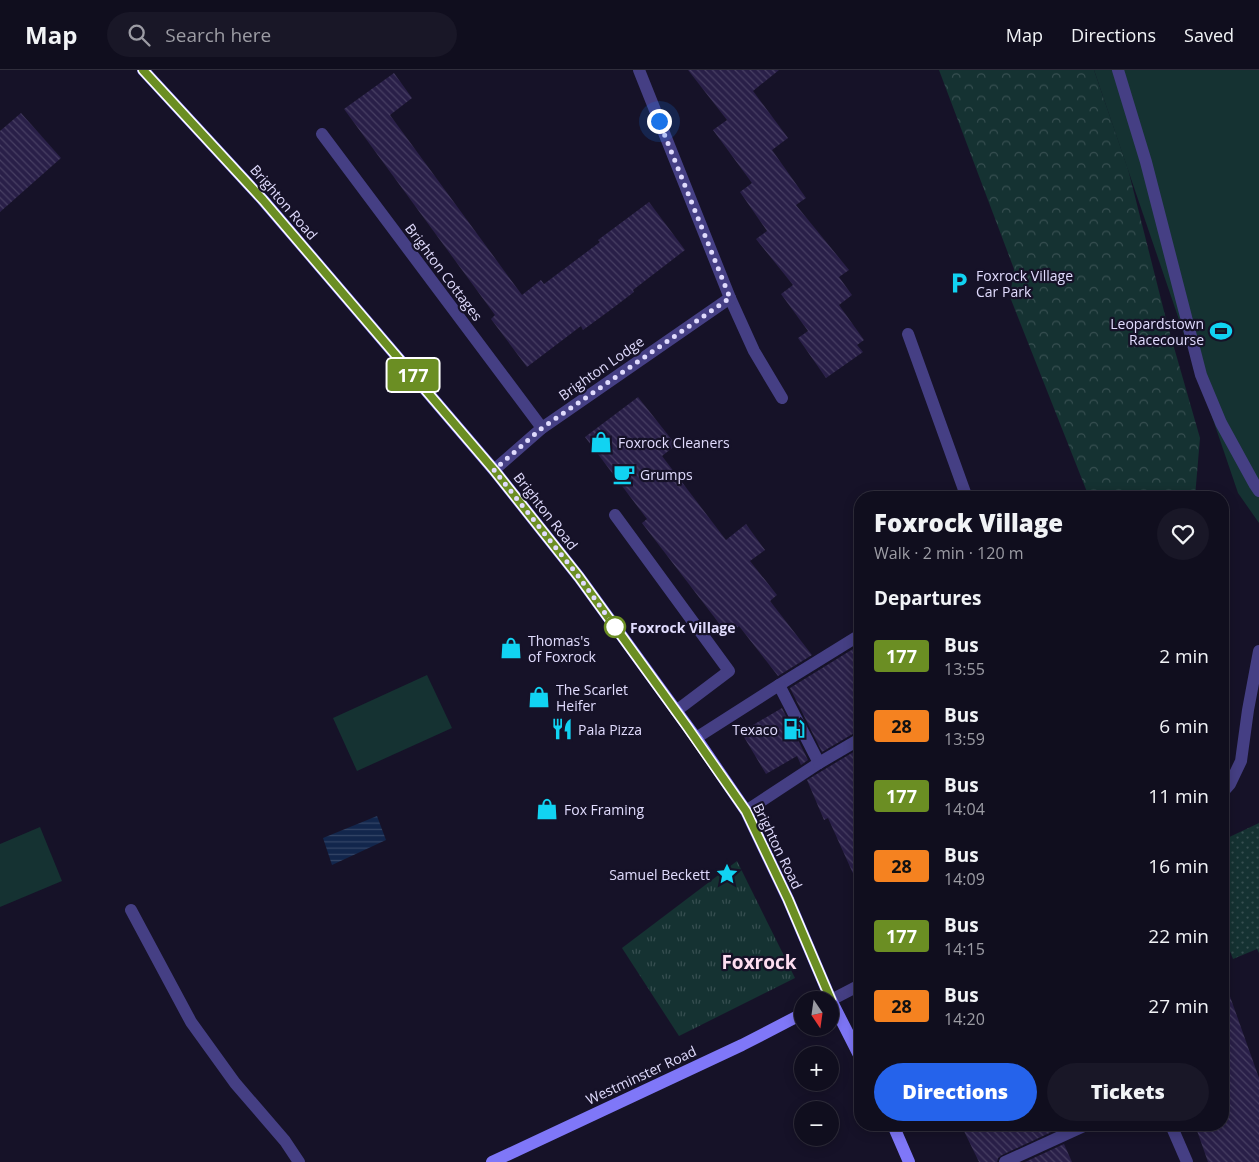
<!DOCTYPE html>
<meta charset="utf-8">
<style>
:root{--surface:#100e1e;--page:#191727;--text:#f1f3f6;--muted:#9c9ca4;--line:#302e3c;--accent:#2563eb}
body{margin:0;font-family:"Open Sans",sans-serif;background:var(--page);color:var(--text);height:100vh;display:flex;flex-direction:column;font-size:19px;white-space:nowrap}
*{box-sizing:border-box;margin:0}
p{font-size:16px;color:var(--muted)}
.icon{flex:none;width:28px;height:28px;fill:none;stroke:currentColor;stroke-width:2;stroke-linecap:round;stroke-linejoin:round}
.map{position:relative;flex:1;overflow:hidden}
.side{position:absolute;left:854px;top:421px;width:375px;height:640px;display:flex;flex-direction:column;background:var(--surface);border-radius:20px;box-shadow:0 2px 12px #0003,0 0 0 1px var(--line)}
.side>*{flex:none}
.badge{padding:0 10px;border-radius:4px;font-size:18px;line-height:32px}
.needle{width:32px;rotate:167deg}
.buttons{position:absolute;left:794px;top:921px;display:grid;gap:10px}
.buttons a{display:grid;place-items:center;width:45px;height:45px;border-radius:50%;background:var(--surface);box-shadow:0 2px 12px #0003,0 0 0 1px var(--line);font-size:25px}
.you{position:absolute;width:25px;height:25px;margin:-12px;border:4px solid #fff;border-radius:50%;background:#1a73e8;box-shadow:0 0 0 8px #1a73e833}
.map>.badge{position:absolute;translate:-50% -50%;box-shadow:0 0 0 2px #fff}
h2{padding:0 20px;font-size:19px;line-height:45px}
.round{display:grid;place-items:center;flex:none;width:52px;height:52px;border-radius:26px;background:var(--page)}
.overview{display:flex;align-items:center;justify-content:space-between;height:85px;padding:0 20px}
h1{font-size:24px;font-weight:800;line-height:38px}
.action{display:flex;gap:10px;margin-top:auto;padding:10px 20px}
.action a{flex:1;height:58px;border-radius:30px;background:var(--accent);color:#fff;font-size:20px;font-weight:800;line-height:58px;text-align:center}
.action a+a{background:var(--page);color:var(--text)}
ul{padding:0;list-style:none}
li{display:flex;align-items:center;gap:15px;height:70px;padding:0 20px}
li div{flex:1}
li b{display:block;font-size:19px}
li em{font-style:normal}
li .badge{min-width:55px;font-weight:700;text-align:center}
header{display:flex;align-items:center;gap:30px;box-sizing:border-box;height:70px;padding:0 25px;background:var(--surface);border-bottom:1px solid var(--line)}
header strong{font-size:24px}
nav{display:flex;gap:28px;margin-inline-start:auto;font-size:18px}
.search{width:350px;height:45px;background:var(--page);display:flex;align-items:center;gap:12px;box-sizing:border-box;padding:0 18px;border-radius:28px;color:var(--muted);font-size:19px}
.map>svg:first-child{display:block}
.grass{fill:url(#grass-dots)}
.forest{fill:url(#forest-crowns)}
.park{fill:url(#park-tufts)}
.pitch{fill:#153232}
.water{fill:url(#water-rules)}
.building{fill:url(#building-back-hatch)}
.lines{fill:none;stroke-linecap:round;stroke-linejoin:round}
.lane{stroke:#453f84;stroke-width:12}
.street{stroke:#453f84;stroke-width:12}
.secondary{stroke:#7f77f8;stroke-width:12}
.line-casing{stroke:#fff;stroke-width:11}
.line{stroke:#6b8e23;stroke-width:8}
.walk{stroke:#e0dbfd;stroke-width:5;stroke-dasharray:0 9}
.stop-dot{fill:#fff;stroke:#6b8e23;stroke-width:2.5}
.labels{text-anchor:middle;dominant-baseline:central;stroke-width:4.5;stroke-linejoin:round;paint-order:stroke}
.street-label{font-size:14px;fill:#e0dbfd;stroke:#161228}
.poi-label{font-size:14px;fill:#e0dbfd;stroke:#161228;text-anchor:start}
.stop-label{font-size:14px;font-weight:bold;fill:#e0dbfd;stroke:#161228;text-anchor:start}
.district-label{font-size:19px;font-weight:bold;fill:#fdddf0;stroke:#161228}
</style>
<header>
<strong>Map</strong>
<div class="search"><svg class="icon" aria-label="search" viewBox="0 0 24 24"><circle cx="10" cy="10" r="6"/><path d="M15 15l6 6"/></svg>Search here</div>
<nav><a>Map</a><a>Directions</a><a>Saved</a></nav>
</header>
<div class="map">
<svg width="1259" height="1092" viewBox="0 0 1259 1092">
<defs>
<pattern id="grass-dots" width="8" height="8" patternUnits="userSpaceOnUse" patternTransform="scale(1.25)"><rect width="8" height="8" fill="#153232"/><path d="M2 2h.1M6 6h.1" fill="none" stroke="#374f51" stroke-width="1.8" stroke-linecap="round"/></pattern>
<pattern id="forest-crowns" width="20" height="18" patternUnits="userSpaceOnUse" patternTransform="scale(1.25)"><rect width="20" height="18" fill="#153232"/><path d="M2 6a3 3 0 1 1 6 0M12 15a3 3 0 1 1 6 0" fill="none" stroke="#374f51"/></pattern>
<pattern id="park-tufts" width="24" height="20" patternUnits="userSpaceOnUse" patternTransform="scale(1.25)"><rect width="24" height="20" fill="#153232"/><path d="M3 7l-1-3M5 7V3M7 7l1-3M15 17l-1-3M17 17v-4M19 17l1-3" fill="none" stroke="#374f51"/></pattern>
<pattern id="water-rules" width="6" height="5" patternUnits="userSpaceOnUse" patternTransform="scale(1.25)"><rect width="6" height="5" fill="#12264c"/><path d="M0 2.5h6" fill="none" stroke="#344567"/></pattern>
<pattern id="building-back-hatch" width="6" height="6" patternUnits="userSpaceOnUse" patternTransform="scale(1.25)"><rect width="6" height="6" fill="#291f48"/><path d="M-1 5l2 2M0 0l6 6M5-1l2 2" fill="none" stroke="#483f63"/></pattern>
</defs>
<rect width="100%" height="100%" fill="#161228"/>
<polygon class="grass" points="1259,753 1259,883 1257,879 1233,889 1223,863 1223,770"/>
<polygon class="forest" points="939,0 1094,0 1128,99 1167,253 1200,368 1195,427 1089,427 1010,227 1014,199"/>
<polygon class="park" points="737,791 795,908 679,966 622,878"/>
<g class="pitch">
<polygon points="1094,0 1259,0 1259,453 1238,423"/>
<polygon points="427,605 452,658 357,701 333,648"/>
<polygon points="40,757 62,811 0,837 0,774"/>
</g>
<polygon class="water" points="377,746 386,770 332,795 323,768"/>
<g class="building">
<polygon points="688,0 779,0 753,21 788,68 772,80 806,128 796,135 849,200 839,207 852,225 839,235 864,270 857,275 863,282 826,308 798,268 808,261 781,224 793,215 756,169 767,161 740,122 752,113 713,60 727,50"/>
<polygon points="394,3 412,28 390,45 522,225 541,210 544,214 600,172 598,170 649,132 685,180 633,220 634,222 609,241 583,260 581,256 527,297 491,249 495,245 344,39"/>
<polygon points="21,43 61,88 0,142 0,61"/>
<polygon points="638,327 676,375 662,386 726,470 746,454 765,480 750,491 777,525 770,531 812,585 778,606 739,556 728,565 642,453 647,449 585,367"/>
<polygon points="853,579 856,582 860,583 860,661 856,662 822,682 790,618"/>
<polygon points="782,638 808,690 801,695 797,686 766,704 741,662"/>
<polygon points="860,678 860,819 828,748 824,750 807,710"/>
<polygon points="1227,918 1259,1008 1259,1092 1208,1092 1195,1055 1222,1055 1222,919"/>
<polygon points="961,1055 1056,1055 1058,1059 1002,1085 998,1088 997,1092 979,1092"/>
<polygon points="1064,1074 1072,1092 1025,1092"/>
</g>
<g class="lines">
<g class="lane">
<polyline points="1118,0 1146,92 1201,305 1221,353 1255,415 1259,421"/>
<polyline points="908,264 967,428"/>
<polyline points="779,615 855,568 860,575"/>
<polyline points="696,668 779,615 819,693 746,741"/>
<polyline points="819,693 860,669"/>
<polyline points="1222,723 1230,714 1241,691 1248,640 1259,581"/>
<polyline points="1171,1055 1187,1092"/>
<polyline points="1005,1092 1086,1055"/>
</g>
<g class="street">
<polyline points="639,0 730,228 754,281 782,328"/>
<polyline points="322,64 542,358"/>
<polyline points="494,400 542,358 730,228"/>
<polyline points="615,445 729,601 676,641"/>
<polyline points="131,840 191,952 235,1013 285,1071 299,1092"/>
<polyline points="831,930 860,915"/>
</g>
<g class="secondary">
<polyline points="143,0 263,130 494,400 579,507 696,668 746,741 788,829 831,930 860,987"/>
<polyline points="893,1055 909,1092"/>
<polyline points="492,1092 742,975 802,944"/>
</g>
</g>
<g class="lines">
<g class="line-casing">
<polyline id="line" points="143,0 263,130 494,400 579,507 686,655 746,741 788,829 831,930"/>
</g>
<use href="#line" class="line"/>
<polyline class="walk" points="615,557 579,507 494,400 542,358 730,228 659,51"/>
</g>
<defs>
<g id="parking-bare" transform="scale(1.725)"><path d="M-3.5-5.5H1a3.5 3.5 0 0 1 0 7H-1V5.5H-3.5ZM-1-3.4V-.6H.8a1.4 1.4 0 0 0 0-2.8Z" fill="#11d3f2" stroke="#161228" stroke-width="2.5" paint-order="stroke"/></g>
<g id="stadium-bare" transform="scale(1.725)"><path d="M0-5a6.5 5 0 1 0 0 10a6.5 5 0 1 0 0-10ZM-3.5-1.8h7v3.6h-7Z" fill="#11d3f2" stroke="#161228" stroke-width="2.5" paint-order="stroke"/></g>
<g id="shop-bare" transform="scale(1.725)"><path d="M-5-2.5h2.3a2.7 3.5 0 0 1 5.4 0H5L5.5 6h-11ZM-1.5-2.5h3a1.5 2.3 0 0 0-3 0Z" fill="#11d3f2" stroke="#161228" stroke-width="2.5" paint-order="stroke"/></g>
<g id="cafe-bare" transform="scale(1.725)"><path d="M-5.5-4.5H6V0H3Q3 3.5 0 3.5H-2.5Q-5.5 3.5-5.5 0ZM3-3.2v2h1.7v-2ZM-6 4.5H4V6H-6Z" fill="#11d3f2" stroke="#161228" stroke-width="2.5" paint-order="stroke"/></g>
<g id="restaurant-bare" transform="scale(1.725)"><path d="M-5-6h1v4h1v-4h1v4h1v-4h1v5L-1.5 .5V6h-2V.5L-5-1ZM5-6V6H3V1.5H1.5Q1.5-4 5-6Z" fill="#11d3f2" stroke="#161228" stroke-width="2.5" paint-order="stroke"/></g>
<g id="fuel-bare" transform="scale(1.725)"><path d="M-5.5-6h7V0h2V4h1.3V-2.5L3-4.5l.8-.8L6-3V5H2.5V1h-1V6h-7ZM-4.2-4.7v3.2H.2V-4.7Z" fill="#11d3f2" stroke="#161228" stroke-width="2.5" paint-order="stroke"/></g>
<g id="sight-bare" transform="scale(1.725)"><path d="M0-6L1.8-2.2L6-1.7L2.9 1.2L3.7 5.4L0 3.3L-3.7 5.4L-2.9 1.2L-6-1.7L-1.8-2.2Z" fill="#11d3f2" stroke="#161228" stroke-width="2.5" paint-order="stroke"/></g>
</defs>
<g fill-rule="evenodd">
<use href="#parking-bare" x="959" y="213"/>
<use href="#stadium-bare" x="1221" y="261"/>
<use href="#shop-bare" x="601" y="372"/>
<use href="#cafe-bare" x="624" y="404"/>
<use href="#shop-bare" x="511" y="578"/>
<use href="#shop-bare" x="539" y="627"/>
<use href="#restaurant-bare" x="562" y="659"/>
<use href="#fuel-bare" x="794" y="659"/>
<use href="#shop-bare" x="547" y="739"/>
<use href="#sight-bare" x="727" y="804"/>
</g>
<circle class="stop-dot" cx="615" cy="557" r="10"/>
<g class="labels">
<g class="street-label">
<text transform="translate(284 132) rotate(49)">Brighton Road</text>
<text transform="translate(444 202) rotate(53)">Brighton Cottages</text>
<text transform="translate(601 298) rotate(-35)">Brighton Lodge</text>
<text transform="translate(546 441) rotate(52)">Brighton Road</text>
<text transform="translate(778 776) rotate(64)">Brighton Road</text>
<text transform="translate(641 1005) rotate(-25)">Westminster Road</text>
</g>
<g class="poi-label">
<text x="976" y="205">Foxrock Village<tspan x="976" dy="16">Car Park</tspan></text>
<text x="1204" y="253" text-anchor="end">Leopardstown<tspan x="1204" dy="16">Racecourse</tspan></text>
<text x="618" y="372">Foxrock Cleaners</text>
<text x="640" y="404">Grumps</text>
<text x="528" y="570">Thomas's<tspan x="528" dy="16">of Foxrock</tspan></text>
<text x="556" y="619">The Scarlet<tspan x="556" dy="16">Heifer</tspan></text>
<text x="578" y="659">Pala Pizza</text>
<text x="778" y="659" text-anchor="end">Texaco</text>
<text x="564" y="739">Fox Framing</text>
<text x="710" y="804" text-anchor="end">Samuel Beckett</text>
</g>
<g class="stop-label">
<text x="630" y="557">Foxrock Village</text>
</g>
<g class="district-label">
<text x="759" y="892">Foxrock</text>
</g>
</g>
</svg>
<div class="buttons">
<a><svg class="needle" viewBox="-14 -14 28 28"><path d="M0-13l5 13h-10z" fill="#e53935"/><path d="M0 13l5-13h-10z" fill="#9c9ca4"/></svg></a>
<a>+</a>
<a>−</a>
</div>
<div class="you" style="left:659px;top:51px"></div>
<b class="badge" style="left:413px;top:305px;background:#6b8e23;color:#fff">177</b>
<section class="side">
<div class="overview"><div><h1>Foxrock Village</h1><p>Walk · 2 min · 120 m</p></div><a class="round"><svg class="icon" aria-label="heart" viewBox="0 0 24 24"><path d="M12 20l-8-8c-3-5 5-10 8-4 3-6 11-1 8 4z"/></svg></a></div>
<h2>Departures</h2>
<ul>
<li><span class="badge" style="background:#6b8e23;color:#fff">177</span><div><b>Bus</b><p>13:55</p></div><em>2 min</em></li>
<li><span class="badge" style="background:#f58220;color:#111">28</span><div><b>Bus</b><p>13:59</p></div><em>6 min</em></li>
<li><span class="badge" style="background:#6b8e23;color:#fff">177</span><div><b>Bus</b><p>14:04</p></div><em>11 min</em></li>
<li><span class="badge" style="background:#f58220;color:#111">28</span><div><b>Bus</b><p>14:09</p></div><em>16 min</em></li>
<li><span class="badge" style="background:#6b8e23;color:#fff">177</span><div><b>Bus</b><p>14:15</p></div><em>22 min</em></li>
<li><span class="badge" style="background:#f58220;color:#111">28</span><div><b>Bus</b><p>14:20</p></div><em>27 min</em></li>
</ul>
<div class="action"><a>Directions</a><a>Tickets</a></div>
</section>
</div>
